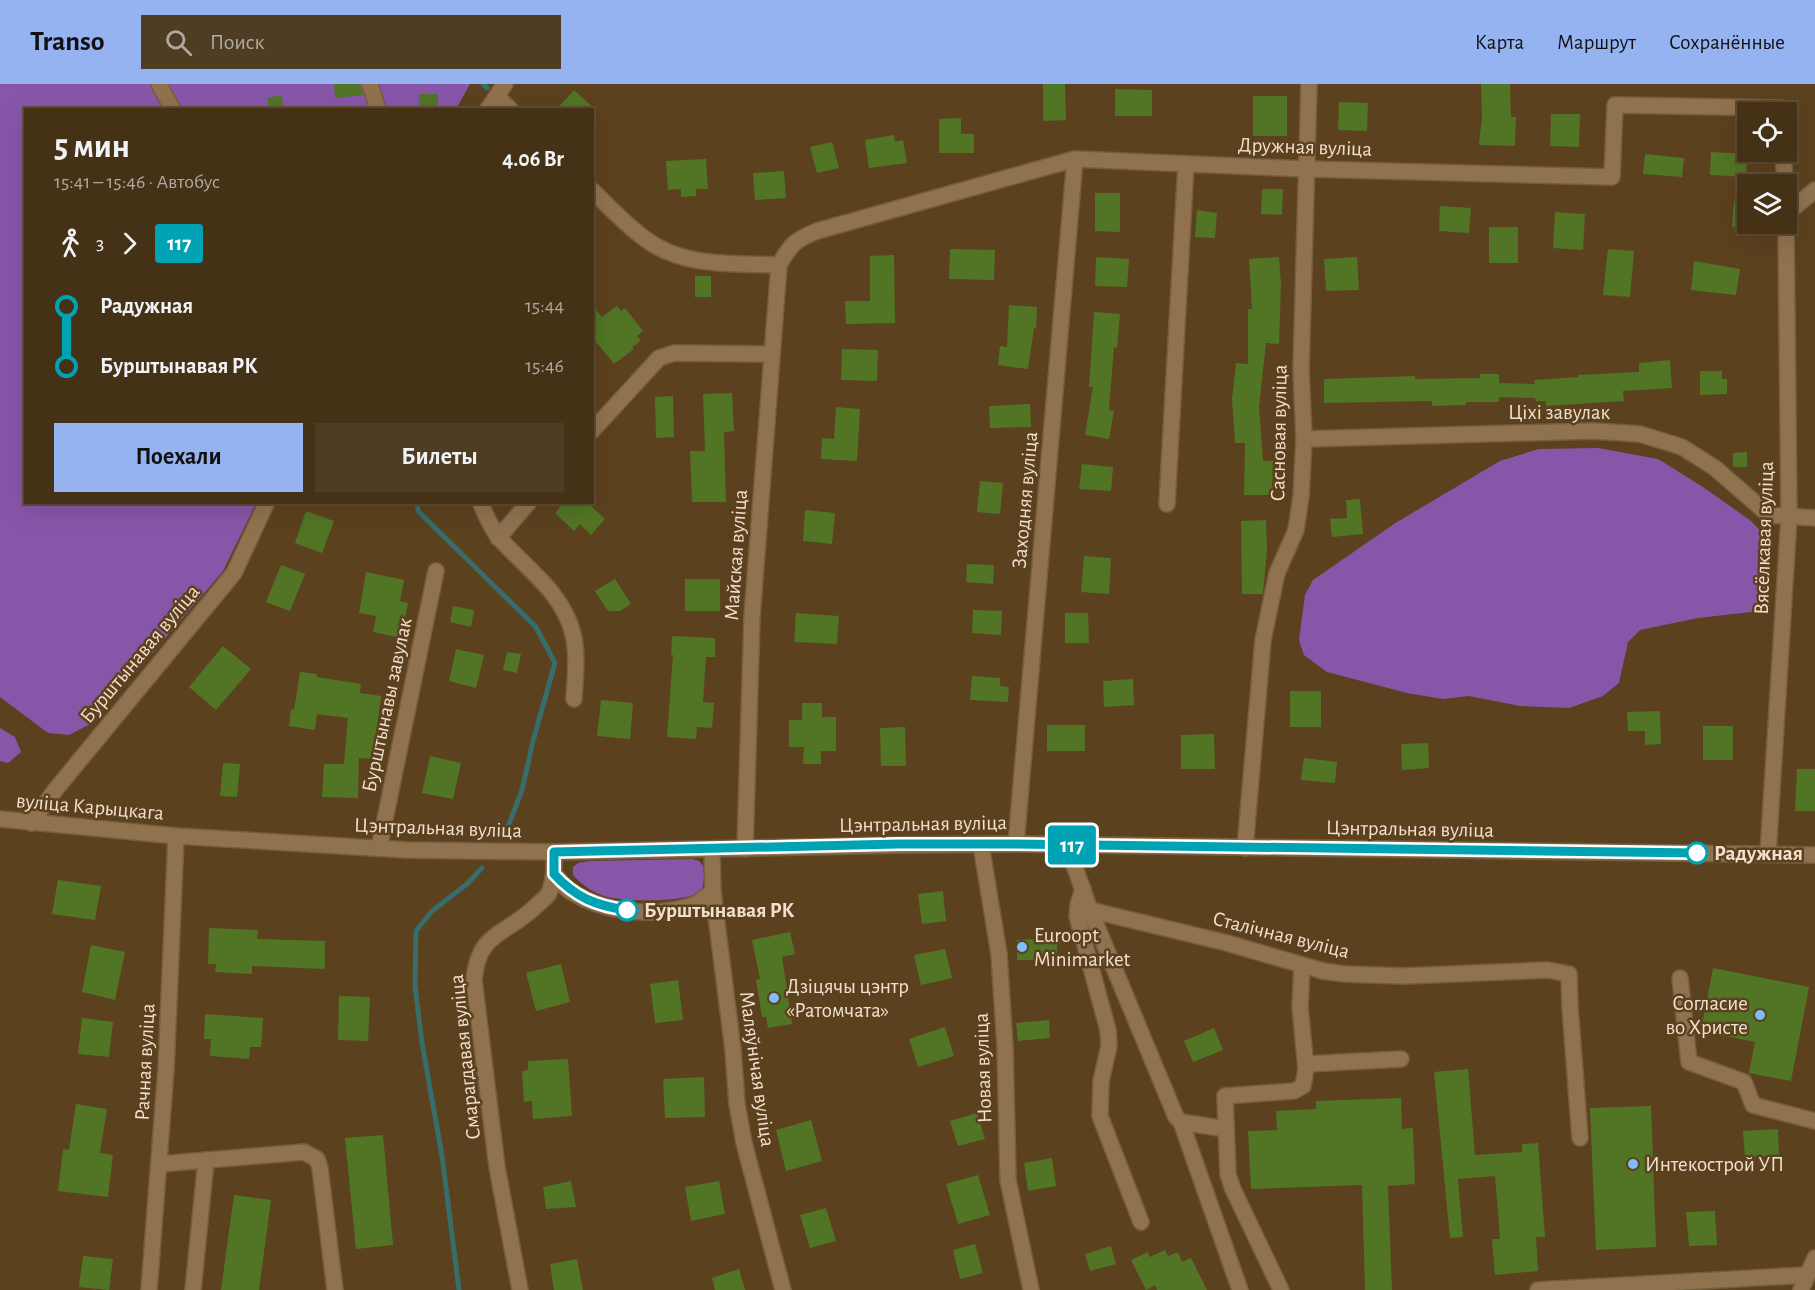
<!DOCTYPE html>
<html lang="ru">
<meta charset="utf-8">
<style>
:root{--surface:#453116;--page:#4f3d23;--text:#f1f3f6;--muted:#b0a9a1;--line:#5d4c35;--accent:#95b2f1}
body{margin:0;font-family:"Alegreya Sans",sans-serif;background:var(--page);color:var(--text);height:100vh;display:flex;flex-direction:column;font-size:22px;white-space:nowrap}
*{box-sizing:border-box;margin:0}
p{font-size:20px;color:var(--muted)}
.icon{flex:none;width:33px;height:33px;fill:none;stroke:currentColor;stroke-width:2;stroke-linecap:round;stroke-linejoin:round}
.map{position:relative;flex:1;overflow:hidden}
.drawer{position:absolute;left:24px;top:24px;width:570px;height:396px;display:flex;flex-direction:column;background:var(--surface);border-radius:0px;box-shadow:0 6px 24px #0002,0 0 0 2px var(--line)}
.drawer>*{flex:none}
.badge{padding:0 12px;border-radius:4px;font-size:21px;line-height:39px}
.fabs{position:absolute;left:1737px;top:18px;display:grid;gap:12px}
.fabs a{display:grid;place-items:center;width:60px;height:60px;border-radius:0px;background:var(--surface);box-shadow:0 6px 24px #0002,0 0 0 2px var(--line);font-size:30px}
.map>.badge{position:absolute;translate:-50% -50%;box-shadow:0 0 0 3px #fff}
.legs{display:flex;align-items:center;gap:9px;height:66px;padding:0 30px;font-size:20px}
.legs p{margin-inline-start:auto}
.headline{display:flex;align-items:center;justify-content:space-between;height:102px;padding:0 30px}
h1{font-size:33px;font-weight:700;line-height:45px}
.primary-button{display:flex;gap:12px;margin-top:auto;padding:12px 30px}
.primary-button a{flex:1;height:69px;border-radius:0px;background:var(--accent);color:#111;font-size:24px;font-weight:700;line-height:69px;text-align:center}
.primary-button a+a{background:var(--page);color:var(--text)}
ul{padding:0 30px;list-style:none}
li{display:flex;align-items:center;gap:21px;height:60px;font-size:22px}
li i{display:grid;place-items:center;width:9px;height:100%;margin:0 8px;background:currentColor}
li i::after{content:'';width:15px;height:15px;margin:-8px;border:4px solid;border-radius:50%;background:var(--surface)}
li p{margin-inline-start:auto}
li:first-child i{background:linear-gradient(#0000 50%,currentColor 0)}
li:last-child i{background:linear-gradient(currentColor 50%,#0000 0)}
header{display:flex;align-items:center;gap:36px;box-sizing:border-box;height:84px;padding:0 30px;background:var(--accent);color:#111}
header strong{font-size:28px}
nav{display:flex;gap:33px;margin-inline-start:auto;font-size:21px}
.search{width:420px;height:54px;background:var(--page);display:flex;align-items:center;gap:15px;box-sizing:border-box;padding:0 21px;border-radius:0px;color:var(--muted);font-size:22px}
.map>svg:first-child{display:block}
.green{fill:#8856a9}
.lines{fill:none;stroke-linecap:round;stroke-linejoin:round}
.stream{stroke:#376d6a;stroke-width:5}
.building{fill:#517525}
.minor-casing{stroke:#755e3f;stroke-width:18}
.minor{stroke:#90724f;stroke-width:15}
.line-1-casing{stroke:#fff;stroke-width:14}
.line-1{stroke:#00a3b4;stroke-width:9}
.stop-1-dot{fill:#fff;stroke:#00a3b4;stroke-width:3}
.poi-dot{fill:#81bcfa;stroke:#5c411e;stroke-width:2}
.labels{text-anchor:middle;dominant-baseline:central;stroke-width:5;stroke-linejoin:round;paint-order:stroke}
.street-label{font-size:21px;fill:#f1e0cd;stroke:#5c411e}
.stop-label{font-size:21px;font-weight:bold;fill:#f1e0cd;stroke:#5c411e;text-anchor:start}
.poi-label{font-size:21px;fill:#f1e0cd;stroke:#5c411e;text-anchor:start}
</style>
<header>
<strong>Transo</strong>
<div class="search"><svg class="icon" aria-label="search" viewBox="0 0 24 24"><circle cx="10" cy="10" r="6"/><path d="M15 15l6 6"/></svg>Поиск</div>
<nav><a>Карта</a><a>Маршрут</a><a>Сохранённые</a></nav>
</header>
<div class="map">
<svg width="1815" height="1206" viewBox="0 0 1815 1206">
<rect width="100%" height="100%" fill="#5c411e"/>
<g class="green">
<polygon points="0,0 470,0 456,25 26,26 26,418 256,419 223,487 92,639 69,651 48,649 0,613"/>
<polygon points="1598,364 1658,375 1703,403 1751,437 1765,452 1768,474 1768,512 1762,524 1751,528 1698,534 1640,546 1628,558 1619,599 1603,612 1569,624 1520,622 1469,612 1443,615 1407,609 1327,588 1304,571 1299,556 1305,511 1313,496 1397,438 1500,377 1539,365"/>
<polygon points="0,644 15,653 21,668 8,679 0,677"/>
<path d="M692,775l7,2 4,5 1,12 -2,13c-17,12 -78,11 -98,5 -12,-4 -23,-12 -31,-21v-8l5,-4 12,-2z"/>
</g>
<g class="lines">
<g class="stream">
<polyline points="483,0 487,4"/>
<polyline points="417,418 418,427 536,543 555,579 533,657 522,706 507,745"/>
<polyline points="459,1206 442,1072 422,959 415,902 416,847 432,827 467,800 482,784"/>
</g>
</g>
<g class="building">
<polygon points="334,0 360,0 363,11 335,14"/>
<polygon points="1043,0 1065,0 1066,36 1043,37"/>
<polygon points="1481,0 1510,0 1511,33 1516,33 1515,62 1479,61 1482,32"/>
<polygon points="1115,5 1152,6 1152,32 1115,32"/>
<polygon points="574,6 596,26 556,26"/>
<rect x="419" y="10" width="19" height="16"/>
<polygon points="281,11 284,26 270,26 267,14"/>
<rect x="1253" y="12" width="34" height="40"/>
<polygon points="1339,18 1368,19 1367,47 1338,46"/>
<polygon points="1551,30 1580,30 1579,63 1550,62"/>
<polygon points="961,34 961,50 974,50 974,69 939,69 939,35"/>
<polygon points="894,51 895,58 903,56 907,79 869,84 865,56"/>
<polygon points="832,58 839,84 817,89 810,63"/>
<polygon points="1711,68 1747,70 1746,93 1710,91"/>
<polygon points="1645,70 1684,74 1682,93 1643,90"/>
<polygon points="706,75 708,105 696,105 696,112 681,113 681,105 668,106 666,77"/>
<polygon points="784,87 786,114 755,116 753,89"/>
<polygon points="1262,105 1283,105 1282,131 1261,130"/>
<polygon points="1095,109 1120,109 1120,148 1095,147"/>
<polygon points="1734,117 1748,118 1748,144 1732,143"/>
<polygon points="1440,122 1471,124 1469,149 1439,147"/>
<polygon points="1197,126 1217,129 1215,154 1195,153"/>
<polygon points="1555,128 1585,130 1583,166 1553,164"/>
<rect x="1489" y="143" width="29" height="36"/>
<polygon points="950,165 995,166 994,196 949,195"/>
<polygon points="1608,165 1634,167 1630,213 1603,211"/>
<polygon points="894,171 895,239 846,240 845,217 870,217 870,172"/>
<polygon points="1096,173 1129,175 1127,203 1095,202"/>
<polygon points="1279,173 1281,201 1279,260 1266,259 1259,323 1263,377 1273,377 1272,411 1244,411 1245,359 1235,359 1232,315 1236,279 1248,280 1248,225 1252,225 1249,175"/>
<polygon points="1357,173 1359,206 1326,207 1324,175"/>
<polygon points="1694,177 1740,185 1736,211 1691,206"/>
<rect x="695" y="192" width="16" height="21"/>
<polygon points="592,221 602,233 617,222 621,227 625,224 643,247 637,252 641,257 632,263 634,265 614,280 592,253"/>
<polygon points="1009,221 1037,223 1036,245 1034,244 1028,285 998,281 1000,262 1007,263"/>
<polygon points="1094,228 1120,230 1117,264 1114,263 1109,326 1114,327 1109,355 1085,351 1093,303 1089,303"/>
<polygon points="842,265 878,266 877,297 841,296"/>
<polygon points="1670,276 1672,304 1623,307 1624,317 1546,322 1546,317 1536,317 1535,314 1499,313 1499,318 1466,318 1466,321 1432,322 1432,317 1324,319 1324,295 1415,292 1415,295 1480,294 1480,290 1499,290 1499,299 1535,300 1534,296 1578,293 1578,291 1639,288 1639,279"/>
<polygon points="1700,287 1722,287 1722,295 1727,295 1727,310 1700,311"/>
<polygon points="732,309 734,347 724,348 726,418 692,418 690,367 705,367 703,310"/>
<polygon points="673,312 674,353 656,354 655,313"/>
<polygon points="1030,320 1031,343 990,344 989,322"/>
<polygon points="836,323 860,325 857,377 821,375 822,354 834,355"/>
<polygon points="1747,368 1747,383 1733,383 1733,369"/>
<polygon points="1082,380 1113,383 1111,407 1079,405"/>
<polygon points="980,397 1003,399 1000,430 977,428"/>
<polygon points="1360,415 1363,450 1332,453 1330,435 1347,434 1346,416"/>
<polygon points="564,418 587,418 605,435 591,451 580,440 574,447 555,429"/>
<polygon points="805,426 835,429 832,460 803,457"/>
<polygon points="306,427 334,437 322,469 295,459"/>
<polygon points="1266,436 1267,466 1263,510 1242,510 1241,437"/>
<polygon points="1084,472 1111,474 1109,510 1081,508"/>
<polygon points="967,480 994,481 993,500 966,498"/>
<polygon points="281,481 305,490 290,527 266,518"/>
<polygon points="366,488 404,496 400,517 408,519 401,554 373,548 376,532 359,529"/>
<polygon points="615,495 631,520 620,527 608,527 595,507"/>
<rect x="685" y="495" width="35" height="32"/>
<polygon points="453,522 474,526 471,543 450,538"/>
<polygon points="973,526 1002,527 1001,551 972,549"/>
<polygon points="796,529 839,532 837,560 794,558"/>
<polygon points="1065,529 1088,529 1089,559 1065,559"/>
<polygon points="672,552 715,554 715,573 706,573 703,618 714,619 712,644 697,643 696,655 667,653 673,571 671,571"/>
<polygon points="223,562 251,585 216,626 189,603"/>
<polygon points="456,565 484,571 476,604 449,597"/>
<polygon points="507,568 521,570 517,589 503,586"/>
<polygon points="300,588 317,590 317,593 361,600 360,609 381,612 375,658 374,675 359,674 358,714 322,713 324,680 344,680 348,634 317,630 315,646 289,642 291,625 294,626"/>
<polygon points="972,592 1000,594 1000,602 1009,603 1008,618 970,616"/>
<polygon points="1133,595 1134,621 1104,623 1103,597"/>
<rect x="1290" y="607" width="31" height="36"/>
<polygon points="601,616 633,619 630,655 597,652"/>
<polygon points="802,619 822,619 822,633 836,633 836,667 821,667 821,680 803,680 804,663 789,663 789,636 802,636"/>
<polygon points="1660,627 1661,660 1645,661 1645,647 1628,647 1627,628"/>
<rect x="1047" y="641" width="38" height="26"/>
<rect x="1703" y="642" width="30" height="34"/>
<polygon points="905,643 906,682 881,682 880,644"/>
<polygon points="1214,650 1215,685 1181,685 1181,651"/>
<polygon points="1428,659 1429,684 1402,686 1401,660"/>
<polygon points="430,672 461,679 453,715 422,709"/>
<polygon points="1304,674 1337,678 1335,699 1301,696"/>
<polygon points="223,679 240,680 237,713 220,712"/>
<polygon points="1797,685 1815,685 1815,727 1795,727"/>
<polygon points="58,796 101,802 95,836 52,830"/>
<polygon points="943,807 946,837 922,840 918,810"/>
<polygon points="209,844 258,846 257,855 325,857 325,885 252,882 252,890 215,888 216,880 208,880"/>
<polygon points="1057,846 1057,876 1017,876 1017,856 1036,855 1036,847"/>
<polygon points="790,848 795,870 782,873 792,940 768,944 766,933 762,933 756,896 760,895 752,856"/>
<polygon points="91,861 125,868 115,916 82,908"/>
<polygon points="945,865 952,894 921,901 914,871"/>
<polygon points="561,880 570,918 536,927 526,889"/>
<polygon points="1713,884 1809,903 1791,997 1749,989 1755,958 1701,947"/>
<polygon points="678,896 683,936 655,939 650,900"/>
<polygon points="339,912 370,913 368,957 338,956"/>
<polygon points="205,930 263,934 261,963 250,963 249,975 210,972 211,955 204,955"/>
<polygon points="82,934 113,938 109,973 78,970"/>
<polygon points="1049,936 1050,954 1018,957 1016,939"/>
<polygon points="945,943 954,972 918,983 909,955"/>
<polygon points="1214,944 1223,966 1193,978 1184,957"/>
<polygon points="568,975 572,1032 533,1035 532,1017 524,1018 522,987 528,986 528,977"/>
<polygon points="1468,985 1475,1071 1522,1068 1522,1060 1538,1059 1545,1153 1536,1153 1538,1187 1495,1191 1492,1155 1500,1155 1495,1092 1458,1095 1463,1153 1450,1154 1434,988"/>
<polygon points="704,993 705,1033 665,1034 663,995"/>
<polygon points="1401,1014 1402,1045 1413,1044 1415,1100 1388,1102 1392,1206 1365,1206 1362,1101 1251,1105 1248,1047 1277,1046 1276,1027 1316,1025 1316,1017"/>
<polygon points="76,1020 107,1025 100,1069 113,1071 108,1113 58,1107 63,1065 69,1066"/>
<polygon points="1651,1022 1656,1163 1596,1166 1590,1024"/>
<polygon points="977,1029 985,1055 958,1062 950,1037"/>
<polygon points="811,1036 822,1077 786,1087 776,1046"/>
<polygon points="1778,1045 1779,1072 1745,1073 1743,1047"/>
<polygon points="383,1051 393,1161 356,1165 345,1054"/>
<polygon points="1052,1074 1056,1102 1028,1107 1024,1079"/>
<polygon points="978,1091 990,1131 958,1140 946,1100"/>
<polygon points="571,1097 576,1123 546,1125 543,1103"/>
<polygon points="719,1097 725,1130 691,1137 685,1103"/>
<polygon points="234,1111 271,1116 259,1206 221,1206"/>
<polygon points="826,1124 836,1157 810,1164 800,1131"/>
<polygon points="1715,1127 1717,1161 1689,1162 1686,1128"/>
<polygon points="975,1160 983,1189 960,1195 953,1166"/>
<polygon points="1111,1162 1116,1180 1090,1187 1085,1170"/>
<polygon points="1165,1166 1168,1172 1178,1168 1182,1178 1191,1174 1207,1206 1157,1206 1155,1201 1146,1206 1131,1176 1148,1168 1150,1173"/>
<polygon points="83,1172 113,1175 109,1206 79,1203"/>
<polygon points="577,1175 583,1206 554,1206 550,1180"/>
<polygon points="739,1185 745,1206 715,1206 712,1194"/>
</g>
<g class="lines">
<g class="minor-casing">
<g id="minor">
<polyline points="159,0 173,26"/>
<polyline points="370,0 378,26"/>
<polyline points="497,12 511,26"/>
<polyline points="487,26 505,0"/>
<polyline points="1783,68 1785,100"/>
<path d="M592,106c17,17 33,34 52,48 38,30 90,25 135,27"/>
<polyline points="1786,130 1815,106"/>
<polyline points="592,347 659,274 674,269 772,270"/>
<polyline points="1304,355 1593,347 1640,350 1682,363 1715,384 1769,431 1815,434"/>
<path d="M480,418c6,13 11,27 20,37 27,30 63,54 73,95 5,21 2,44 1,65"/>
<polyline points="1167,420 1186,80"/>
<polyline points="498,454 529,418"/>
<polyline points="0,735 176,752 407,766 554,768 898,761 1016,760 1815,771"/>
<polyline points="31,739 56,705 234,489 267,418"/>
<polyline points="1016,760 1075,75"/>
<polyline points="981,761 999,870 1005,962 1008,1096 1031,1206"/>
<polyline points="1067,761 1090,826 1227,859 1323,887 1345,890 1403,892 1548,886 1569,890 1570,923 1580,1054"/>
<polyline points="379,764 436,487"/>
<polyline points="1245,764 1263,556 1277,489 1296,446 1301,412 1304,355 1301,285 1309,0"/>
<path d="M745,765l7,-232 27,-352c12,-21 16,-25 38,-34l258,-72 232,10 305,8 3,-72 166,3v4"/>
<polyline points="712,766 713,808 733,966 737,1020 744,1059 783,1206"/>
<polyline points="1768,770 1789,433 1786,139"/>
<path d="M554,790c5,6 10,13 16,17 34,22 85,27 123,14 7,-3 13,-9 20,-13"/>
<polyline points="1083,805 1078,821 1077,832 1108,946 1109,962 1101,997 1100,1032 1141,1138"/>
<polyline points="1090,826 1176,1033 1181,1038 1226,1045"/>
<polyline points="1680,894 1689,978 1744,998 1753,1021 1815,1037"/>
<polyline points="1306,980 1401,975"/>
<polyline points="1181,1038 1240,1206"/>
<polyline points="160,1080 304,1068 317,1075 320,1084 335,1206"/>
<polyline points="149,1206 166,985 176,752"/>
<polyline points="193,1206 206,1076"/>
<path d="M520,1206l-23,-123 -23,-187c4,-49 33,-45 62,-74 4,-4 10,-8 13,-13 6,-13 5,-28 5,-41"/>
<polyline points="1281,1206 1232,1103 1228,1090 1225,1012 1294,1007 1303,1002 1306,985 1300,923 1302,881"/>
<polyline points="1538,1206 1807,1191"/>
<polyline points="1801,1206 1815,1174"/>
</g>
</g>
<use href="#minor" class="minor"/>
</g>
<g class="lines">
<g class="line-1-casing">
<path id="line-1" d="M627,826c-31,-4 -52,-13 -73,-36v-22l344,-8h118l681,9"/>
</g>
<use href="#line-1" class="line-1"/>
</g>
<g class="stop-1-dot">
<circle cx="1697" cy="769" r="10"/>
<circle cx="627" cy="826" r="10"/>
</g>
<g class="poi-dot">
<circle cx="1022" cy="863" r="6"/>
<circle cx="774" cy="914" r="6"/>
<circle cx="1760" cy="931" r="6"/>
<circle cx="1633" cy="1080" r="6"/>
</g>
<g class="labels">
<g class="street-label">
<text transform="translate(1305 63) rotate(2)">Дружная вуліца</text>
<text x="1559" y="328">Ціхі завулак</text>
<text transform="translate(1279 349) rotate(-89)">Сасновая вуліца</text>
<text transform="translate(1025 416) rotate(-85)">Заходняя вуліца</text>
<text transform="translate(1764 454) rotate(-88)">Вясёлкавая вуліца</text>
<text transform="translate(736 471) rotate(-86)">Майская вуліца</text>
<text transform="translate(140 570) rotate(-50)">Бурштынавая вуліца</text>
<text transform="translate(387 621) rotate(-78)">Бурштынавы завулак</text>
<text transform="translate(90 723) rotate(5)">вуліца Карыцкага</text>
<text transform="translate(923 740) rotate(-1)">Цэнтральная вуліца</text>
<text transform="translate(438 744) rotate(2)">Цэнтральная вуліца</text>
<text transform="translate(1410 745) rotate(1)">Цэнтральная вуліца</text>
<text transform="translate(1281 851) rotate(14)">Сталічная вуліца</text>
<text transform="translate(465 973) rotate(-96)">Смарагдавая вуліца</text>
<text transform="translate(145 978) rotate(-87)">Рачная вуліца</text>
<text transform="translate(983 984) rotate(-92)">Новая вуліца</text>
<text transform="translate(757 985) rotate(82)">Маляўнічая вуліца</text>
</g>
<g class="stop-label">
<text x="1714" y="769">Радужная</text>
<text x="644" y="826">Бурштынавая РК</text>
</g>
<g class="poi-label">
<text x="1034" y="851">Euroopt<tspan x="1034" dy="24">Minimarket</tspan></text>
<text x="786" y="902">Дзіцячы цэнтр<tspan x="786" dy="24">«Ратомчата»</tspan></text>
<text x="1748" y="919" text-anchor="end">Согласие<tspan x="1748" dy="24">во Христе</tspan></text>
<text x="1645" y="1080">Интекострой УП</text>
</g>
</g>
</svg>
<div class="fabs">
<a><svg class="icon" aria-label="locate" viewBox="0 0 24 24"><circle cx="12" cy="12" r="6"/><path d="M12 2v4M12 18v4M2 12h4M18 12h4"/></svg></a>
<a><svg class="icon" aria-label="layers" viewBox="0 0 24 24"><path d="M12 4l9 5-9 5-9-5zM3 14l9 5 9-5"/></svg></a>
</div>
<b class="badge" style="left:1072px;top:761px;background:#00a3b4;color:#fff">117</b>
<section class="drawer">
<div class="headline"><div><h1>5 мин</h1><p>15:41 – 15:46 · Автобус</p></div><b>4.06 Br</b></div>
<div class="legs"><svg class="icon" aria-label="walk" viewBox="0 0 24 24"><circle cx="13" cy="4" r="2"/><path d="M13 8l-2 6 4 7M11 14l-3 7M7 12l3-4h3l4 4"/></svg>3<svg class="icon" aria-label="forward" viewBox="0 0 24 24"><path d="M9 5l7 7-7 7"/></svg><b class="badge" style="background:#00a3b4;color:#fff">117</b></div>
<ul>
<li><i style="color:#00a3b4"></i><b>Радужная</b><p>15:44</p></li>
<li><i style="color:#00a3b4"></i><b>Бурштынавая РК</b><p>15:46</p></li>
</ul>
<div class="primary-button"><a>Поехали</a><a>Билеты</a></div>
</section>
</div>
